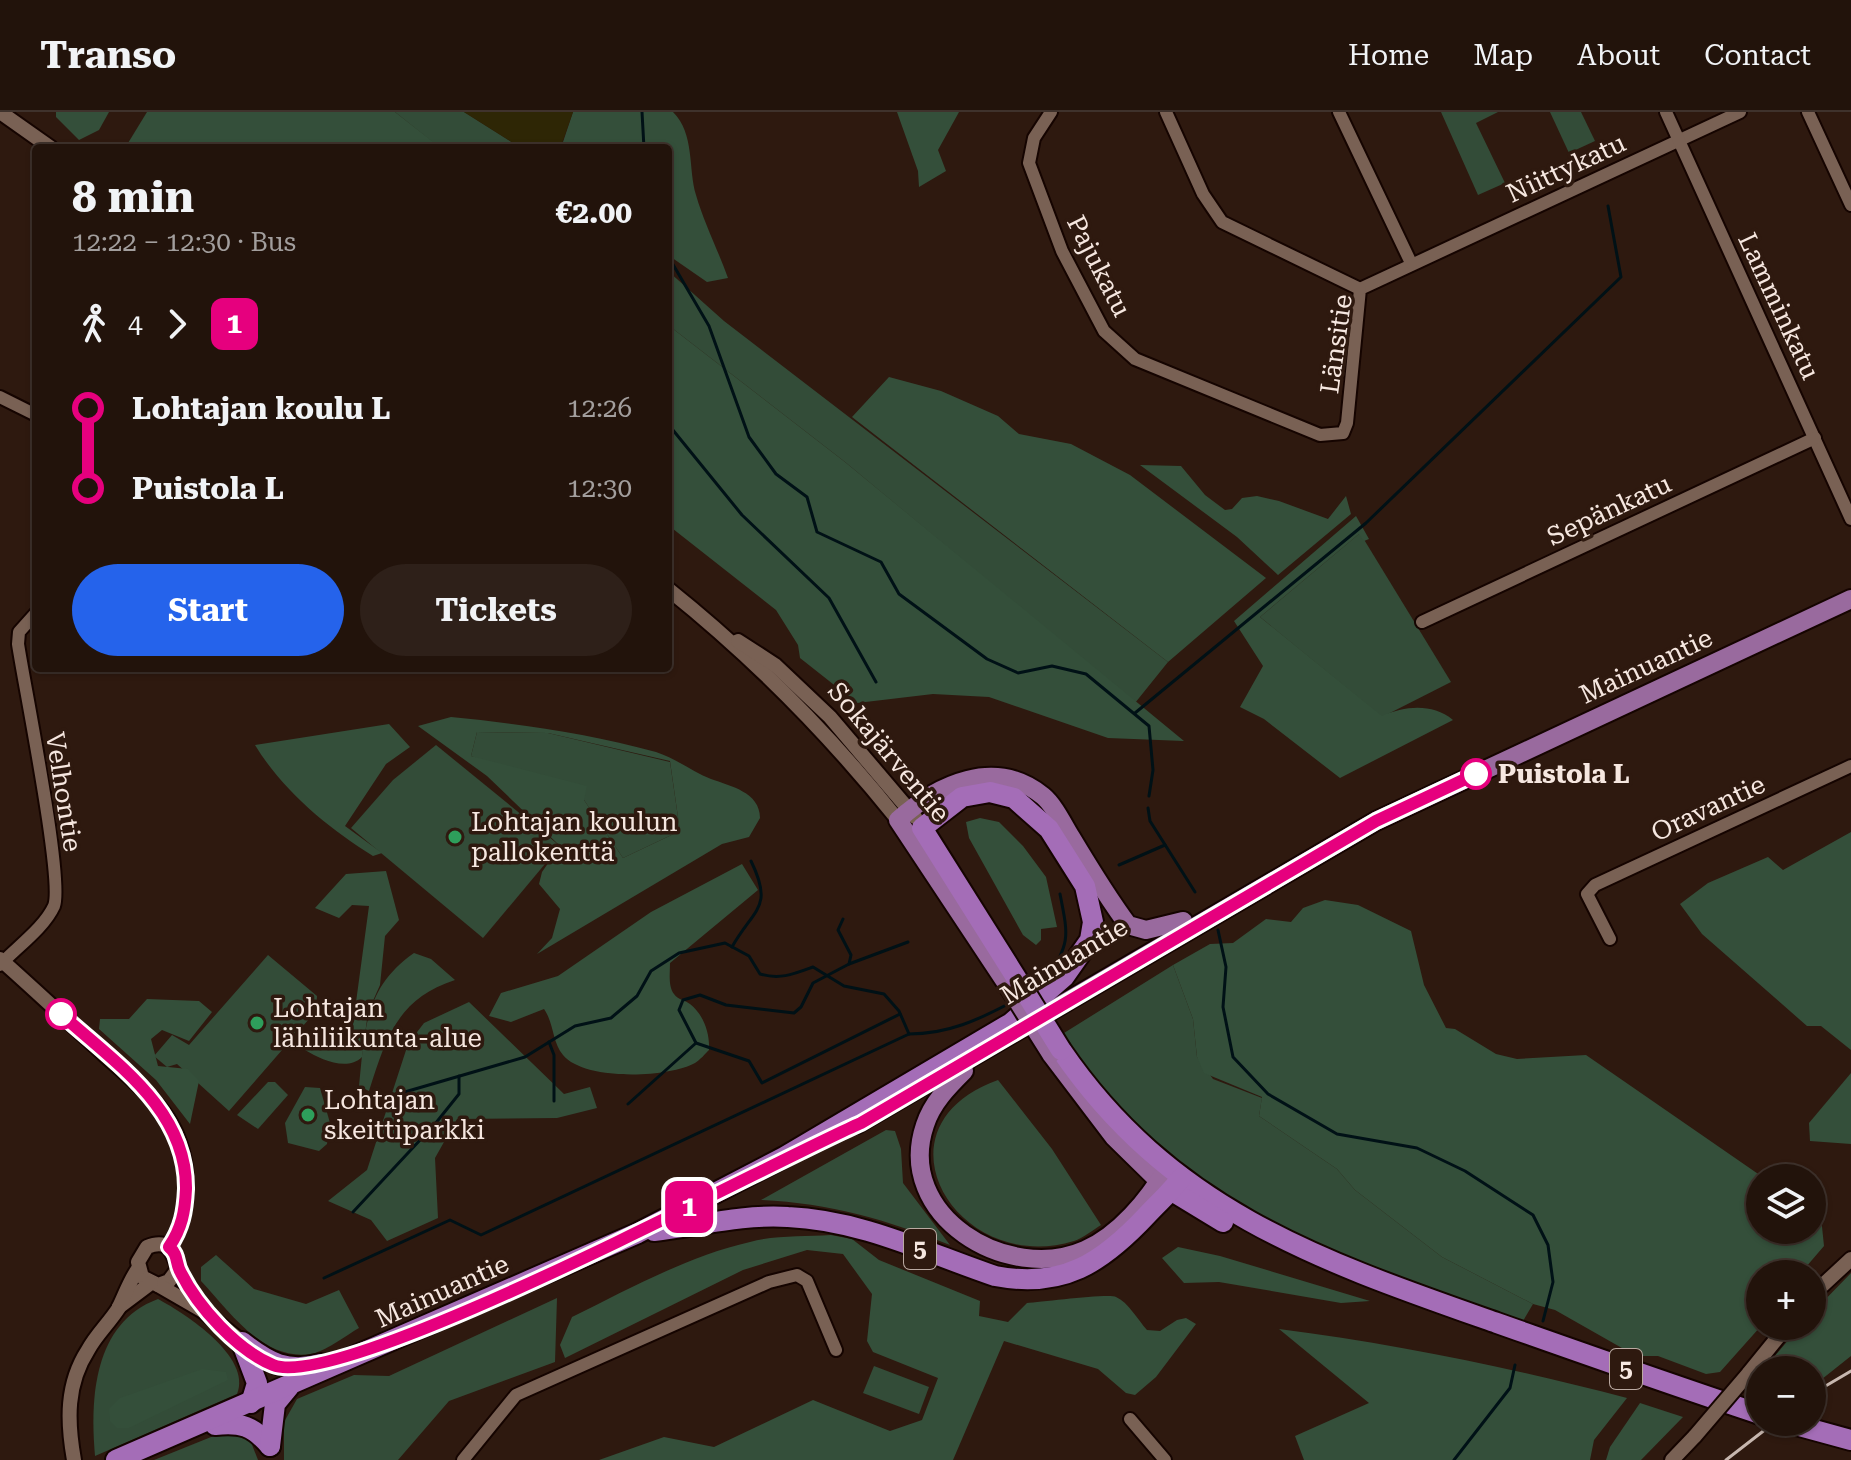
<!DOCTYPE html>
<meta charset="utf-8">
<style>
:root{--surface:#22130b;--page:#2e2019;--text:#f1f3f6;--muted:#a29e9d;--line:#3f322c;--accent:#2563eb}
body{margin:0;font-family:"Roboto Serif",serif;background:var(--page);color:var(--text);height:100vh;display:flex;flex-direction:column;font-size:30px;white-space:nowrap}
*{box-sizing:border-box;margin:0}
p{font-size:26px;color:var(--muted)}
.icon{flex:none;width:44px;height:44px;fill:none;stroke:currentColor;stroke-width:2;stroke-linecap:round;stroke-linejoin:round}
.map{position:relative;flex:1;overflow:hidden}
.side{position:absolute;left:32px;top:32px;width:640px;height:528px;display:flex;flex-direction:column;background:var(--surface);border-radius:8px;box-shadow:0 2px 6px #0004,0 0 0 2px var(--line)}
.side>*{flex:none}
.badge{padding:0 16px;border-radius:12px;font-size:28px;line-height:52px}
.tools{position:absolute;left:1746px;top:1052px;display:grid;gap:16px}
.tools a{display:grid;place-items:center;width:80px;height:80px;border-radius:50%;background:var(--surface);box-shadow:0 2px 6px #0004,0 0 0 2px var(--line);font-size:40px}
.map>.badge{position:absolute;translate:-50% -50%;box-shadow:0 0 0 4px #fff}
.legs{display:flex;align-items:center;gap:12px;height:88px;padding:0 40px;font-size:26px}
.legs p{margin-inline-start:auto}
.overview{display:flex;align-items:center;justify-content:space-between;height:136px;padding:0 40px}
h1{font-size:44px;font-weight:700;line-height:60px}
.cta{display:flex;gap:16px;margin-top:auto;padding:16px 40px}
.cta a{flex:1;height:92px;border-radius:48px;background:var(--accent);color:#fff;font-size:32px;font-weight:700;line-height:92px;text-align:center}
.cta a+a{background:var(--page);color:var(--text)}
ul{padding:0 40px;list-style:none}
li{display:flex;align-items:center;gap:28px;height:80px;font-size:30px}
li i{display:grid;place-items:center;width:12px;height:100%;margin:0 10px;background:currentColor}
li i::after{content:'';width:20px;height:20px;margin:-10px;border:6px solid;border-radius:50%;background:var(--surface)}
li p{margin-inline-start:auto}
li:first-child i{background:linear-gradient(#0000 50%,currentColor 0)}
li:last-child i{background:linear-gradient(currentColor 50%,#0000 0)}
header{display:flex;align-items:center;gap:48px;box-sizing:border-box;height:112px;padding:0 40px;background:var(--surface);border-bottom:2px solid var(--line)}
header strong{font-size:38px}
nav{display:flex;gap:44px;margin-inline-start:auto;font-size:28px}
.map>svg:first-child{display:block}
.green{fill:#334c38}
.forest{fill:#344f3a;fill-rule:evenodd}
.sand{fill:#2e2605}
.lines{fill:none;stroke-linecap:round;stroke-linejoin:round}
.stream{stroke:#001116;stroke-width:3}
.minor-casing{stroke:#150400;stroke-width:16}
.tertiary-casing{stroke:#150400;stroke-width:18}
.primary-casing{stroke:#150400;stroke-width:22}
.trunk-casing{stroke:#150400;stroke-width:24}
.minor{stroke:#796154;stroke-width:12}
.tertiary{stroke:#796154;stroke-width:14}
.primary{stroke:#996a9e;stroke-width:18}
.trunk{stroke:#a46db7;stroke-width:20}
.rail{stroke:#c7b7af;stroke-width:3}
.tertiary-bridge-casing{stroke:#150400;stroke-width:18;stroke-linecap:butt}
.primary-bridge-casing{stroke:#150400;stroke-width:22;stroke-linecap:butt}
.trunk-bridge-casing{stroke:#150400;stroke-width:24;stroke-linecap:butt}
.tertiary-bridge{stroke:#796154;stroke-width:14}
.primary-bridge{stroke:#996a9e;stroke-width:18}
.trunk-bridge{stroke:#a46db7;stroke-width:20}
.line-1-casing{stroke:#fff;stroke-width:18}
.line-1{stroke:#e6007e;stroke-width:12}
.stop-1-dot{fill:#fff;stroke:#e6007e;stroke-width:4}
.leisure-dot{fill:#2e9e5b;stroke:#2e190f;stroke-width:3}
.labels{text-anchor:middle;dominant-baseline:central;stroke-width:7;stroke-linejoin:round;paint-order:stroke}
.shield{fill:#2e190f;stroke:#baa9a1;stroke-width:2}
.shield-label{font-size:24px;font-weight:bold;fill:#f6e7e0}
.street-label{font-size:26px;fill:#f6e7e0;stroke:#2e190f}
.stop-label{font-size:26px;font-weight:bold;fill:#f6e7e0;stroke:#2e190f;text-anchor:start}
.poi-label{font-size:26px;fill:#f6e7e0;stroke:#2e190f;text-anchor:start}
</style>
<header>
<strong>Transo</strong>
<nav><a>Home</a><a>Map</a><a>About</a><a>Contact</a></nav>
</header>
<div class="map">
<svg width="1851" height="1348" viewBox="0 0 1851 1348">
<rect width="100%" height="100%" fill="#2e190f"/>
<g class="green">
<polygon points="395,0 464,0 521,36 440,36"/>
<polygon points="1441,0 1498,0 1476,11 1505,71 1478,83"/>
<polygon points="1550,0 1581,0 1595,29 1569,41"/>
<polygon points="668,159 724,209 1168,550 1135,591 845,350 668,213"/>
<polygon points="1360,421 1451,570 1382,605 1260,505"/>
<polygon points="477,620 548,621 670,650 680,719 623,746 584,688 471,644"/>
<polygon points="436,633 560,734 483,826 351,716 393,668"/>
<path d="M414,841l17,6 24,21c-58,19 -69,58 -86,111l-10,-5c6,-56 5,-98 55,-133z"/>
<polygon points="268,843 317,884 316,899 229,999 177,952 167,955 154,944 172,923 189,933"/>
<polygon points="1173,853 1193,907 1197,945 1213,967 1262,986 1259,1004 1337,1057 1355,1078 1442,1145 1533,1192 1523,1209 1327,1139 1223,1086 1158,1039 1078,951 1064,921"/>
<polygon points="469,890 564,982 590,975 597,996 557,1006 457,1007 435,1046 438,1106 387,1129 371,1108 328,1089 367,1058 408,932 424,911"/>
<path d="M998,968l54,69 49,76c-8,5 -18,13 -27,16 -117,36 -207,-114 -76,-161z"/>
<polygon points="268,970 275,970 288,983 258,1017 237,1003"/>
<polygon points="305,975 320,976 330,1011 327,1032 319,1039 288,1031 285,1011"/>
<path d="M886,1018l9,1 6,18 2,34 47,62c-62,-25 -122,-42 -189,-45z"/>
<path d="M216,1143l38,34 52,15 33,-14 20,38c-14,8 -34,24 -49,26 -47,7 -80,-42 -109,-73v-14z"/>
<polygon points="557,1186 555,1250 449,1289 398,1348 284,1348 284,1310 297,1287 354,1263 389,1264"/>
<path d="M158,1187c28,15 94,58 79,95l-142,62c-5,-57 -2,-133 63,-157z"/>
<polygon points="874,1254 929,1275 919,1302 863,1281"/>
<polygon points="226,1319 249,1325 258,1348 154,1348"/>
</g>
<g class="forest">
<polygon points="56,0 109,0 99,18 79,28 56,5"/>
<polygon points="147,0 395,0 441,36 125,36"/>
<path d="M573,0h100c22,22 15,57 23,83 8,28 22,55 32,83l-21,4 -39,-27v-107h-107z"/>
<polygon points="897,0 959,0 938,38 946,59 919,75 918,59"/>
<polygon points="668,213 845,350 1184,629 1108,626 989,585 933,582 857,591 800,546 798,533 776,498 668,413"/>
<polygon points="889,265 941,279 998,304 1019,322 1071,332 1130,363 1266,466 1168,550 852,305"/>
<polygon points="1140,353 1181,354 1205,383 1225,398 1232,397 1242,386 1257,384 1279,389 1328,407 1346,384 1351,402 1278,463 1237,425"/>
<path d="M1356,404l13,23 -5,2 -5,-7 -99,83 122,99c23,-10 50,-13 71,4l-113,58 -76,-59 -24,-12 23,-41 -29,-45z"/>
<path d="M451,605c70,7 137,16 205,35 19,6 37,20 55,27 19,7 49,13 49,39l-11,19 -27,7 -185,110 15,-16 8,-29 -21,-25 3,-12 18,-26 -73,-70 -69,-50zM477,620l71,1 122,28 10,70 -57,27 -39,-58 3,-14 -116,-30z"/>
<path d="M389,612l21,23 -24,17 -41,62 37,27 -9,3c-45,-28 -90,-65 -118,-111z"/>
<polygon points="980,706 999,710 1023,734 1046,765 1057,815 1041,817 1041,828 1036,833 1023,823 969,726 966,710"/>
<polygon points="1851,720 1851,938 1821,914 1807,914 1702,822 1680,792 1708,771 1768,745 1783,758"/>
<path d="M742,752l16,26 -88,73c0,10 -2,23 4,31 4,6 11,6 16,10 14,11 20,30 19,46 -4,4 -9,10 -14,13 -27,15 -111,18 -132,-8 -11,-13 -9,-32 -19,-46l-33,13 -22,-6 12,-23 57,-17 93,-64z"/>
<path d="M386,759l13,49 -14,16 -5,49 -12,27 -6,45c-15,15 -42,2 -57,-7l2,-14 45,-4 17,-126 -17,-1 -13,13 -24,-10 31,-34z"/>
<polygon points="1325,788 1358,793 1411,819 1424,873 1446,916 1455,917 1496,942 1517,947 1586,943 1764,1066 1760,1066 1760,1118 1812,1118 1812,1099 1821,1105 1824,1134 1800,1162 1760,1162 1761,1214 1720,1260 1706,1262 1658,1244 1636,1244 1555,1198 1533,1192 1442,1145 1355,1078 1337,1057 1259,1004 1262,985 1204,961 1197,945 1193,907 1173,853 1210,832 1233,831 1266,807 1291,810 1303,796"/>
<polygon points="147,887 199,889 212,900 189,929 162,918 151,927 158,954 188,957 199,969 190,1012 156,968 99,917 100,907 129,907"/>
<polygon points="1851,961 1851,1032 1810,1029 1809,1011"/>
<path d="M831,1123l21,4 27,21 101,41 -1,15 29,6 19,-19c15,-1 83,-10 89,-6 12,5 22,23 31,33l13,1 17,-11 9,-2 10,6 -40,53 -21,18 -9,-2 -28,-24 -94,-28 -51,119h-354l65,-23 50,10 99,-47 77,31 32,-11 16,-42 -65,-26 -6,-11 5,-47 -29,-40 -36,-4 -64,20 -178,88 -5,-13 12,-28c57,-28 116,-61 178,-75 25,-7 55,-5 81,-7z"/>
<polygon points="1178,1135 1220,1144 1370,1189 1341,1191 1219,1170 1184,1171 1162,1146"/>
<polygon points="1851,1161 1851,1244 1812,1275 1812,1258 1763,1258 1800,1214 1812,1214 1812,1201"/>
<path d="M1279,1217c118,15 233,39 348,69l-33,42 -4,20h-286l-9,-24 74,-33z"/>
<polygon points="202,1257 226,1260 228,1268 129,1316 117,1316 110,1309 109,1297 120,1286"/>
<polygon points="1640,1291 1683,1305 1641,1348 1606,1348 1610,1335"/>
</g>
<polygon class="sand" points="464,0 573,0 562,31 521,36"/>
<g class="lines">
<g class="stream">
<polyline points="642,0 644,36"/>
<polyline points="668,144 709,214 749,325 776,362 807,385 817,420 881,450 899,482 987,547 1018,561 1052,554 1086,562 1149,614 1153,658 1149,684"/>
<polyline points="668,312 742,403 829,486 876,570"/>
<polyline points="1135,601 1366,411 1621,165 1608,94"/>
<polyline points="1148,696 1150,709 1195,780"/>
<polyline points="1119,753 1165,733"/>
<polyline points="1218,818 1226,855 1223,895 1233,945 1268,982 1337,1022 1417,1036 1465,1059 1533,1103 1548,1133 1553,1170 1543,1209"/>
<path d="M732,835c22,-39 42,-39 19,-86"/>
<polyline points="849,852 908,830"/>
<path d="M1045,869c25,-38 24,-42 15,-87"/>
<polyline points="549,930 554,943 554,989"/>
<polyline points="696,931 679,898 683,888 700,883 726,893 794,901 801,895 813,871 849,852 851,843 838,818 843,807"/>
<path d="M391,984l134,-39 50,-31 36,-8 26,-22 14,-25 28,-18 46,-10 24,13 11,18c20,6 34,0 53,-7l31,19 40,8 15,17 10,23"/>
<polyline points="628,992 696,931 749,949 762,971 900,902"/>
<polyline points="353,1100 435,1012 459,982 459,964"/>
<path d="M324,1166l126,-58 31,15 428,-201c39,0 69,-14 103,-32"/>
<polyline points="1454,1348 1510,1276 1515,1253"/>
</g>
<g class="minor-casing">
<g id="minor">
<polyline points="1051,0 1034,26 1029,51 1062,139 1104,219 1135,247 1320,323 1343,321 1347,311 1360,177 1740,0"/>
<polyline points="1166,0 1203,82 1222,110 1360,177"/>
<polyline points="1339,0 1411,151"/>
<polyline points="1666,0 1851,407"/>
<polyline points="1808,0 1851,93"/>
<polyline points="0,285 36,303"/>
<polyline points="1422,510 1815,326"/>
<polyline points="1610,827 1587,782 1595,773 1851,654"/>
<path d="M0,853c17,-18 44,-37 54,-59 10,-25 -30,-222 -36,-262l1,-12 17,-19"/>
<polyline points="1130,1307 1165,1348"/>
<polyline points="463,1348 516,1283 769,1170 797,1163 807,1169 836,1238"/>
</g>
</g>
<g class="tertiary-casing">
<g id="tertiary">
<polyline points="0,0 51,36"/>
<path d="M668,477c85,68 162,146 230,231"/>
<polyline points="738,529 775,553 830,605 915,705"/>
<path d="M0,847c35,31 69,63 104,95 22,20 47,40 64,65 23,36 25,93 1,128"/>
<path d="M178,1157l-9,12 -11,4 -16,-8 -4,-15 9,-15c25,-10 26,9 33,25 6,13 16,26 23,39"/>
<polyline points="158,1173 203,1199 242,1230"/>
<polyline points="1812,1183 1851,1147"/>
<polyline points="119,1195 151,1171"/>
<polyline points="1748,1262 1787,1214"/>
<path d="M74,1348c-7,-39 -8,-76 14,-110 8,-15 21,-27 30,-41 7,-14 11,-27 20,-40"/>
<polyline points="1672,1348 1695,1324"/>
</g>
</g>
<g class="primary-casing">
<g id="primary">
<path d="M1012,880l-114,-172c40,-36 97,-63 145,-24 11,9 20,28 28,41 18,30 36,60 57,88l18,5 37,-9"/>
<polyline points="1051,942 1114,1025 1166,1076"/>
<path d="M964,959c-16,16 -32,32 -39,54 -31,91 83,159 160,125 34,-15 63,-50 82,-82"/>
<polyline points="857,1012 1376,709 1851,487"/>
</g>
</g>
<g class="trunk-casing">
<g id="trunk">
<path d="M1061,938c110,161 260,211 436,273 88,31 175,62 263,91"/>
<polyline points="1172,1079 1223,1110"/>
<path d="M654,1119c44,-5 89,-17 134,-14 73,3 139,36 207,59 68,13 107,-13 152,-61 12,-13 24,-23 34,-37"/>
<path d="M242,1230c27,21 45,31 79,22"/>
<polyline points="243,1234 257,1271 251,1291"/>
<polyline points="1785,1310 1851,1328"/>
<path d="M215,1313c26,-3 38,1 55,21"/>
<polyline points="270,1334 275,1292 289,1275"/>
<polyline points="116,1348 638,1121 784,1045 1011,911 1064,865 1090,828 1093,810 1085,774 1049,717 1014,686 990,680 962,685 922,716 1022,875"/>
</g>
</g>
<use href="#minor" class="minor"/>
<use href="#tertiary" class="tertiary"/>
<use href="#primary" class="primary"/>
<use href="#trunk" class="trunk"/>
<g class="rail">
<polyline points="1812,1282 1851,1259"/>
<polyline points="1726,1348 1775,1310"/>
</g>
<g class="tertiary-bridge-casing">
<polyline id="tertiary-bridge" points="1695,1324 1748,1262"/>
</g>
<g class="primary-bridge-casing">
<polyline id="primary-bridge" points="1012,880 1051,942"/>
</g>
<g class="trunk-bridge-casing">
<polyline id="trunk-bridge" points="1022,875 1061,938"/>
</g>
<use href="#tertiary-bridge" class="tertiary-bridge"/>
<use href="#primary-bridge" class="primary-bridge"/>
<use href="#trunk-bridge" class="trunk-bridge"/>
</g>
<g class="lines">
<g class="line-1-casing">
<path id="line-1" d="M61,902c53,48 126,95 125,175 -1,22 -4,39 -17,58 10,8 6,16 12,26 17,34 56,77 92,92 71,28 496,-202 588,-242l515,-302 100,-47"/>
</g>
<use href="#line-1" class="line-1"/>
</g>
<g class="stop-1-dot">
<circle cx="1476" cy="662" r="14"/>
<circle cx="61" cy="902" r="14"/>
</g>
<g class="leisure-dot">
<circle cx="455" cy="725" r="8"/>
<circle cx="257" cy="911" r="8"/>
<circle cx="308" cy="1003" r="8"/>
</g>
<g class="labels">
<g class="shield">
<rect x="904" y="1117" width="32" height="40" rx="6"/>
<rect x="1610" y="1237" width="32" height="40" rx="6"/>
</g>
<g class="shield-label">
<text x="920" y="1137">5</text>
<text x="1626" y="1257">5</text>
</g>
<g class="street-label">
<text transform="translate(1566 56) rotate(-25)">Niittykatu</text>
<text transform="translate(1099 154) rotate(63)">Pajukatu</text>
<text transform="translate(1779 194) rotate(65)">Lamminkatu</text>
<text transform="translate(1336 232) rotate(-82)">Länsitie</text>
<text transform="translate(1609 398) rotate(-25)">Sepänkatu</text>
<text transform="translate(1646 554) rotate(-25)">Mainuantie</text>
<text transform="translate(889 640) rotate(50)">Sokajärventie</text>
<text transform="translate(64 680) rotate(81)">Velhontie</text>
<text transform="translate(1708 696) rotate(-25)">Oravantie</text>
<text transform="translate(1064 849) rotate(-31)">Mainuantie</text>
<text transform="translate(442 1179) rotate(-24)">Mainuantie</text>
</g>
<g class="stop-label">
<text x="1498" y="662">Puistola L</text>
</g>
<g class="poi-label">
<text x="471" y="710">Lohtajan koulun<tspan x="471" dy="30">pallokenttä</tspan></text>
<text x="273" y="896">Lohtajan<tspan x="273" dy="30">lähiliikunta-alue</tspan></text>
<text x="324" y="988">Lohtajan<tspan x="324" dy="30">skeittiparkki</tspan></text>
</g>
</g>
</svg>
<div class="tools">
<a><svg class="icon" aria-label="layers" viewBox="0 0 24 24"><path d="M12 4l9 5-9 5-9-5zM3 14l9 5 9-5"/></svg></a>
<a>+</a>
<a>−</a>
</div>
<b class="badge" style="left:689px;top:1095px;background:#e6007e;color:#fff">1</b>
<section class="side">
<div class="overview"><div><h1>8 min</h1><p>12:22 – 12:30 · Bus</p></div><b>€2.00</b></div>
<div class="legs"><svg class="icon" aria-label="walk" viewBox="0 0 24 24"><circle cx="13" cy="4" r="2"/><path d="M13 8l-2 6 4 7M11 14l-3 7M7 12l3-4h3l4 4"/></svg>4<svg class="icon" aria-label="forward" viewBox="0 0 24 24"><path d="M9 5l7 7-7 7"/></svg><b class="badge" style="background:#e6007e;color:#fff">1</b></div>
<ul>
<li><i style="color:#e6007e"></i><b>Lohtajan koulu L</b><p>12:26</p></li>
<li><i style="color:#e6007e"></i><b>Puistola L</b><p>12:30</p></li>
</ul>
<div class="cta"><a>Start</a><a>Tickets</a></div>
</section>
</div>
